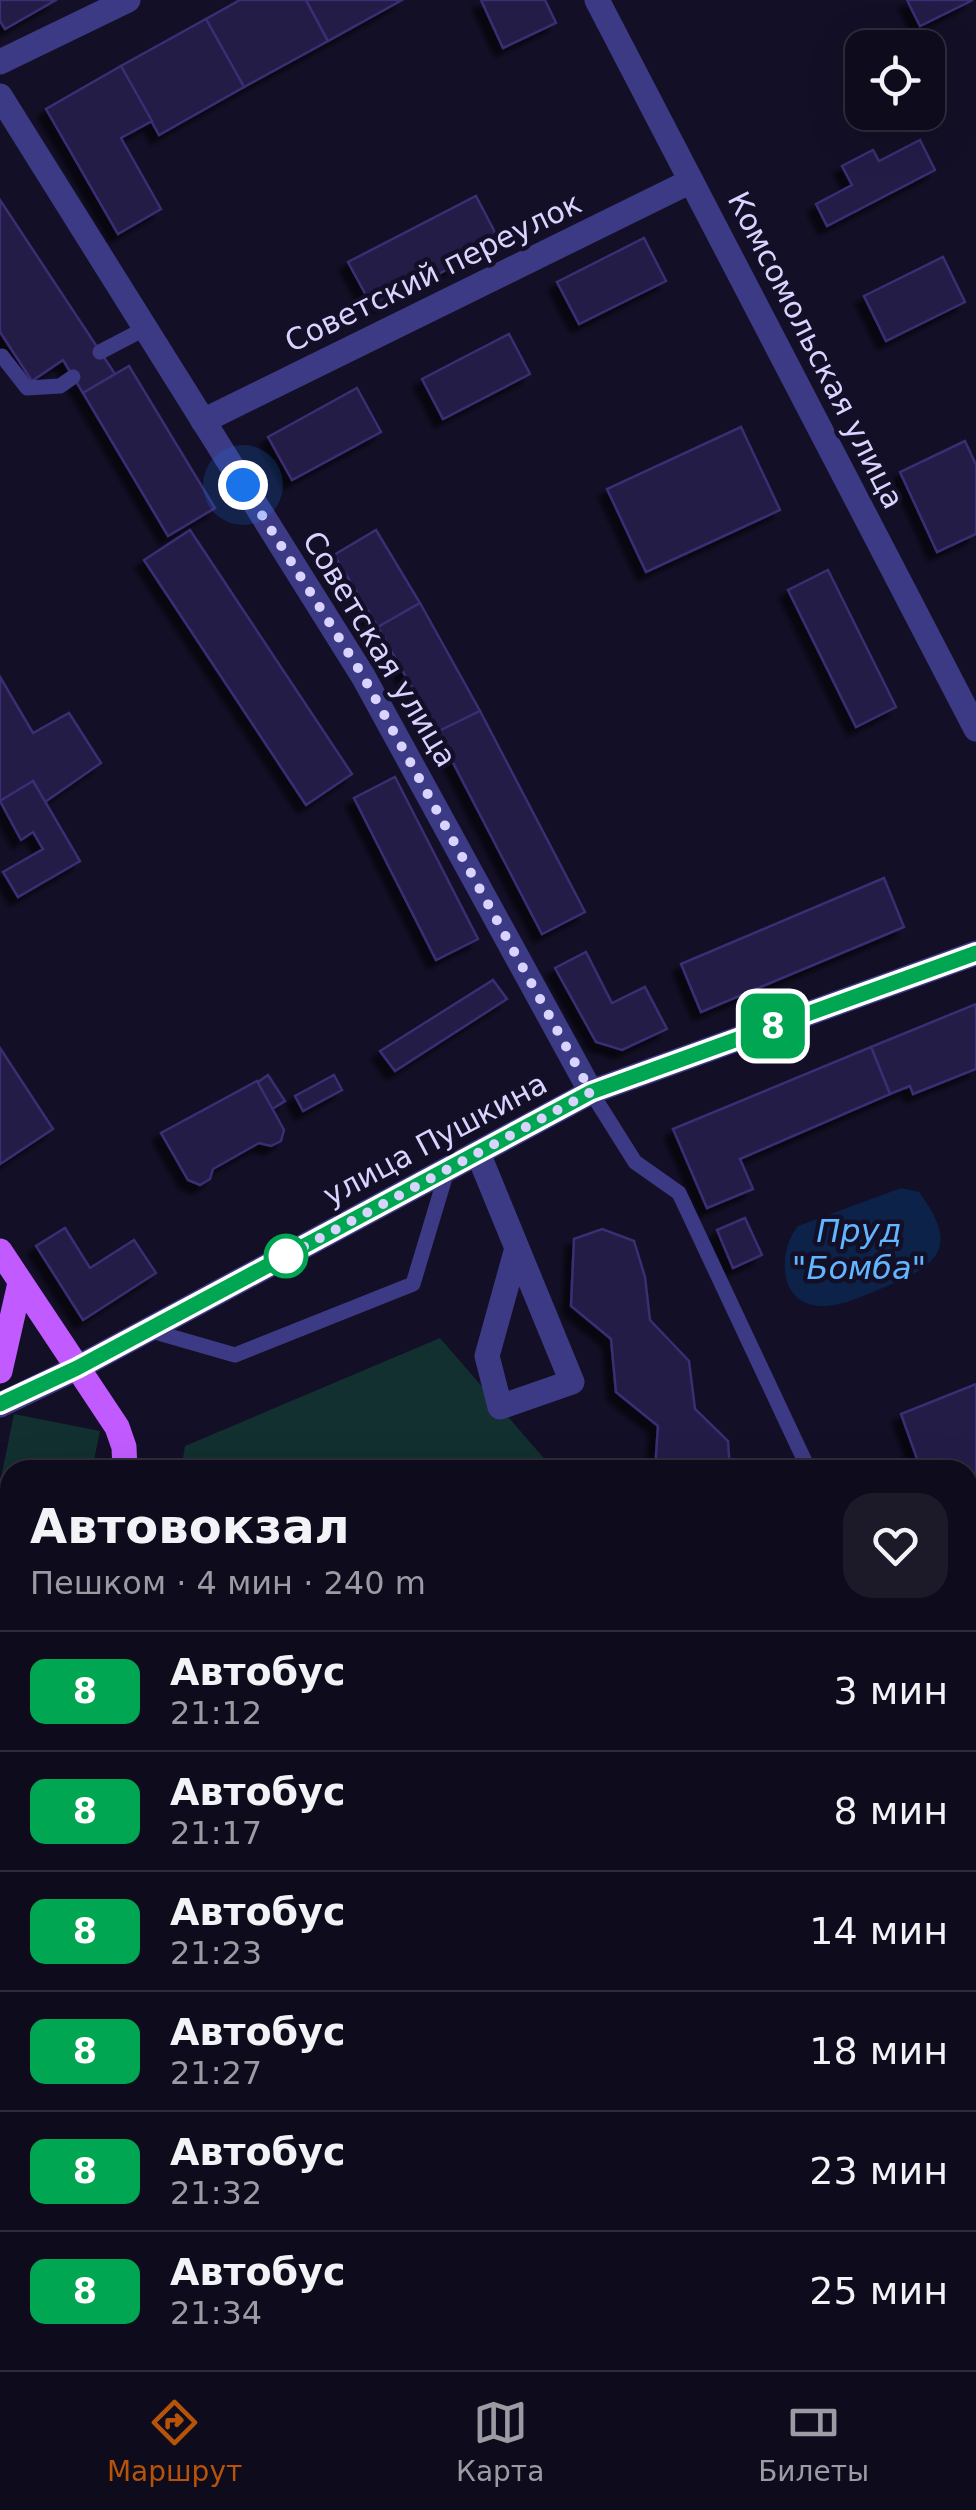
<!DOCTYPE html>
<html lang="ru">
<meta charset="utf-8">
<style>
:root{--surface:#0e0b1c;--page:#1c1929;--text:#f1f3f6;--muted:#9b9ba3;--line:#2e2b3b;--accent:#b45309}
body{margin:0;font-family:"DejaVu Sans",sans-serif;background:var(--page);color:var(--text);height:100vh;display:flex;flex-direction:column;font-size:38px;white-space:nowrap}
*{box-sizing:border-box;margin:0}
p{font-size:32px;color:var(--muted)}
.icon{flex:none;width:55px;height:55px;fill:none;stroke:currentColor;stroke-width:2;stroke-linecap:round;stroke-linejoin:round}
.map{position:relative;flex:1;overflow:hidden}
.drawer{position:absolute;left:0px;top:1460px;width:978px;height:910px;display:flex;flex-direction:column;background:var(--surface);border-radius:30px 30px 0 0;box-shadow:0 10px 40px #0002,0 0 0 2px var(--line)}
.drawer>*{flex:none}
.badge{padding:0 20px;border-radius:15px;font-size:35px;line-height:65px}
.fabs{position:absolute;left:845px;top:30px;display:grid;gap:20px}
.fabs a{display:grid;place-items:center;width:100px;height:100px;border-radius:20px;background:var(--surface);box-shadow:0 10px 40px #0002,0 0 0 2px var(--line);font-size:50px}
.you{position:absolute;width:50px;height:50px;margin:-25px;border:8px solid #fff;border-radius:50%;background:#1a73e8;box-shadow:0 0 0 15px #1a73e833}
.map>.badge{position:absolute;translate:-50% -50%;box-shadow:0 0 0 5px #fff}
.round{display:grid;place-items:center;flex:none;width:105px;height:105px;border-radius:30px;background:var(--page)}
.summary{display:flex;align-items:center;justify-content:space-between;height:170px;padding:0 30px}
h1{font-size:48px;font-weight:700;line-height:75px}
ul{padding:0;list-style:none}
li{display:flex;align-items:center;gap:30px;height:120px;padding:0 30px;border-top:2px solid var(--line)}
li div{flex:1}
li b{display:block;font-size:38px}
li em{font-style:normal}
li .badge{min-width:110px;font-weight:700;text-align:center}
.tab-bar{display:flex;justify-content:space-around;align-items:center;height:140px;border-top:2px solid var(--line);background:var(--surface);font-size:28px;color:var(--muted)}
.tab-bar a{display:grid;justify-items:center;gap:5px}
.tab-bar .current{color:var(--accent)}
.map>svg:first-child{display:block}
.green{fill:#12302f}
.water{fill:#0c2248}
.building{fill:#241b47;stroke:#3b2d73;stroke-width:2.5;filter:url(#shadow)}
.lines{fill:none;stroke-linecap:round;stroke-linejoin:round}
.path{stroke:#2fb8b0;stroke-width:5;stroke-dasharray:5 8;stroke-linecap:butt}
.service{stroke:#3d3a85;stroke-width:15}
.minor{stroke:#3d3a85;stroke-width:25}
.primary{stroke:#c25bff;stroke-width:25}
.trunk{stroke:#e055d1;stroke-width:28}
.line-casing{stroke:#fff;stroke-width:22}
.line{stroke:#00a651;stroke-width:15}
.walk{stroke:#d9d4ff;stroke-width:10;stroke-dasharray:0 18}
.stop-dot{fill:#fff;stroke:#00a651;stroke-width:5}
.labels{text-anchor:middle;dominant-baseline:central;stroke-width:9;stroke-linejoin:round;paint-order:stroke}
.street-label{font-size:30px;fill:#d9d4ff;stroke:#130f26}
.water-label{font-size:32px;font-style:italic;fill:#62b6ff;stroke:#130f26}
</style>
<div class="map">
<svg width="976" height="2370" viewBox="0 0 976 2370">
<defs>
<filter id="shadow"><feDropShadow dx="-8" dy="8" stdDeviation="2.5" flood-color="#0009"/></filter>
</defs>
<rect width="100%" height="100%" fill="#130f26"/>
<g class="green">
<polygon points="440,1338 554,1470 181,1470 185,1446"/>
<polygon points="14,1414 100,1431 92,1470 10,1470 10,1588 0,1586 0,1483"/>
</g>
<path class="water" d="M901,1188l18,4c41,55 20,73 -34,95 -17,7 -40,18 -59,19 -46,3 -51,-51 -28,-80z"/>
<g class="building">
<polygon points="0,0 56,0 5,29 0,21"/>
<polygon points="240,0 306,0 328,41 244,87 206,19"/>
<polygon points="306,0 402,0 328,41"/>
<polygon points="481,0 545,0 556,23 503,48"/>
<polygon points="907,0 973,0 920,26"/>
<polygon points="206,19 244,87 159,135 121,66"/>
<polygon points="121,66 152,121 121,138 161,209 118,234 46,109"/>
<polygon points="920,140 935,170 827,226 816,204 852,185 842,166 873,150 879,161"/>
<polygon points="476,196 500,242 373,308 348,262"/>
<polygon points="0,200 115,374 83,393 63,360 32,381 0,332"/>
<polygon points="644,238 666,281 579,324 557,282"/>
<polygon points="943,257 965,302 886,341 864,296"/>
<polygon points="509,334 530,374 443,419 422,379"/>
<polygon points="129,366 215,508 168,536 83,393"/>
<polygon points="357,388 381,432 292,480 268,437"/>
<polygon points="741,427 780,510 646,572 607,489"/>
<polygon points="965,441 976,465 976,534 937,552 900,472"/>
<polygon points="190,530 352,774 306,805 144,560"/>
<polygon points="376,530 420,603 378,627 334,555"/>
<polygon points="828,570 896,707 856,727 788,590"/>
<polygon points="420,603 480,711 437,732 378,627"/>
<polygon points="0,677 33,733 69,713 101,763 45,802 33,781 0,801"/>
<polygon points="480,711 585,912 542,934 437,732"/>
<polygon points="395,777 478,939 436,960 354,798"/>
<polygon points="33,781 80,861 18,897 3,872 43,849 33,832 21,840 0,801"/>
<polygon points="884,878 904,927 701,1012 681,964"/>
<polygon points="586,952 612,1003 645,987 667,1029 622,1050 596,1042 555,968"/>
<polygon points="493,980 507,999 395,1071 380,1051"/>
<polygon points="976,1004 976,1069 913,1094 910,1086 890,1094 871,1047"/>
<polygon points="871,1047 890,1094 740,1159 753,1189 707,1208 673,1129"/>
<polygon points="0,1048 53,1129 0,1164"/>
<polygon points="268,1075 285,1101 272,1109 255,1084"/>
<polygon points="334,1075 342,1090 303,1111 295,1096"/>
<polygon points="257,1081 284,1130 281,1141 271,1146 259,1143 213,1169 210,1179 200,1185 188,1180 161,1133"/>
<polygon points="745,1218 762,1255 733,1268 717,1230"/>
<polygon points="65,1228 90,1268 134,1240 156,1273 83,1320 36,1246"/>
<polygon points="602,1229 634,1241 645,1277 650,1320 689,1361 695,1409 728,1441 730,1470 655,1470 658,1426 616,1392 611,1339 571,1306 574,1239"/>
<polygon points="976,1384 976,1542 968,1538 968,1470 921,1470 901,1414"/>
<polygon points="969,1817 976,1818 976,1959 968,1958"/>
<polygon points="968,1997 976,1997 976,2274 968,2275"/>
<polygon points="0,2313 10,2316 10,2360 94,2360 92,2370 0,2370"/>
<polygon points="285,2360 378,2360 376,2370 338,2370"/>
<polygon points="420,2360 470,2360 505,2366 504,2370 418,2370"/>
</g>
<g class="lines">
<g class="path">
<polyline points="0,1688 3,1672"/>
<polyline points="0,1932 10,1934"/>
</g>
<g class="service">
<polyline points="100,352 146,328"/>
<polyline points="0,358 2,356 27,388 60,386 73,377"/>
<polyline points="591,1092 635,1162 679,1193 809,1470"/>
<polyline points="148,1330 235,1355 413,1284 447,1171"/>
<polyline points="968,1634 976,1640"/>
<polyline points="968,1673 976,1661"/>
</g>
<g class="minor">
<polyline points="597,0 976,729"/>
<polyline points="0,62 128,0"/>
<polyline points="0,96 363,676 591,1092"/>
<polyline points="203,421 691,181"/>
<polyline points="478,1153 572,1382 500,1407 487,1356 517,1248"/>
<polyline points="0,1405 77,1368 591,1092 976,953"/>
<polyline points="968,2330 976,2333"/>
</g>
<g class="primary">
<polyline points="0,1251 117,1427 124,1447 125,1470"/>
<polyline points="0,1371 20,1283"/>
<polyline points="0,2059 10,2011"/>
</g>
<g class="trunk">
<polyline points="0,1640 10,1642"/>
<polyline points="968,1772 976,1773"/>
</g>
</g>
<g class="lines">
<g class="line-casing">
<polyline id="line" points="0,1404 77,1368 591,1092 976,953"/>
</g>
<use href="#line" class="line"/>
<polyline class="walk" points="243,485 363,676 591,1092 281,1259 286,1256"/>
</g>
<circle class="stop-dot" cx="286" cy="1256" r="20"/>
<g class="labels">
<g class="street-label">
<text transform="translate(433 272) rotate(-26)">Советский переулок</text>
<text transform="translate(816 350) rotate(63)">Комсомольская улица</text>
<text transform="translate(380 649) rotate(59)">Советская улица</text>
<text transform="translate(435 1139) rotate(-28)">улица Пушкина</text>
</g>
<g class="water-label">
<text x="859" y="1231">Пруд<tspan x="859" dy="37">"Бомба"</tspan></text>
</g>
</g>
</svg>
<div class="fabs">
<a><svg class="icon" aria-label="locate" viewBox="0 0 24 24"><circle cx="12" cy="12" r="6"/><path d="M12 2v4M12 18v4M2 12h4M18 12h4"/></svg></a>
</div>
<div class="you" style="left:243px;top:485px"></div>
<b class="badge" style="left:773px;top:1026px;background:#00a651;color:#fff">8</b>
<section class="drawer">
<div class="summary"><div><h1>Автовокзал</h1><p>Пешком · 4 мин · 240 m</p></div><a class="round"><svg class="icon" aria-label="heart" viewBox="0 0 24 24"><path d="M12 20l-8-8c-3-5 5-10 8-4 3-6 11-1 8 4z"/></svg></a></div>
<ul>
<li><span class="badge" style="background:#00a651;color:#fff">8</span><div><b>Автобус</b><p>21:12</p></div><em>3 мин</em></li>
<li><span class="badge" style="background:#00a651;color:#fff">8</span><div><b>Автобус</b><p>21:17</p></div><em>8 мин</em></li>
<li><span class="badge" style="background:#00a651;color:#fff">8</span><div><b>Автобус</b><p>21:23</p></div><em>14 мин</em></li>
<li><span class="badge" style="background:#00a651;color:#fff">8</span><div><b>Автобус</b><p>21:27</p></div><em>18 мин</em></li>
<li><span class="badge" style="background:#00a651;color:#fff">8</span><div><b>Автобус</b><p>21:32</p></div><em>23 мин</em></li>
<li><span class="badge" style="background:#00a651;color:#fff">8</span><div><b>Автобус</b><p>21:34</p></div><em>25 мин</em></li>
</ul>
</section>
</div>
<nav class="tab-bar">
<a class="current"><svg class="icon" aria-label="directions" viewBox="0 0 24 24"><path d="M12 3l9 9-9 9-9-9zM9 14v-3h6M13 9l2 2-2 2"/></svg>Маршрут</a>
<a><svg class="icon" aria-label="map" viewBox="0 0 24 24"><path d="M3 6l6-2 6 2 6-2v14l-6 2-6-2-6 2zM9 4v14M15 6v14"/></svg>Карта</a>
<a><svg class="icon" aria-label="tickets" viewBox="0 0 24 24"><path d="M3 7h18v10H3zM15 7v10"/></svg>Билеты</a>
</nav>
